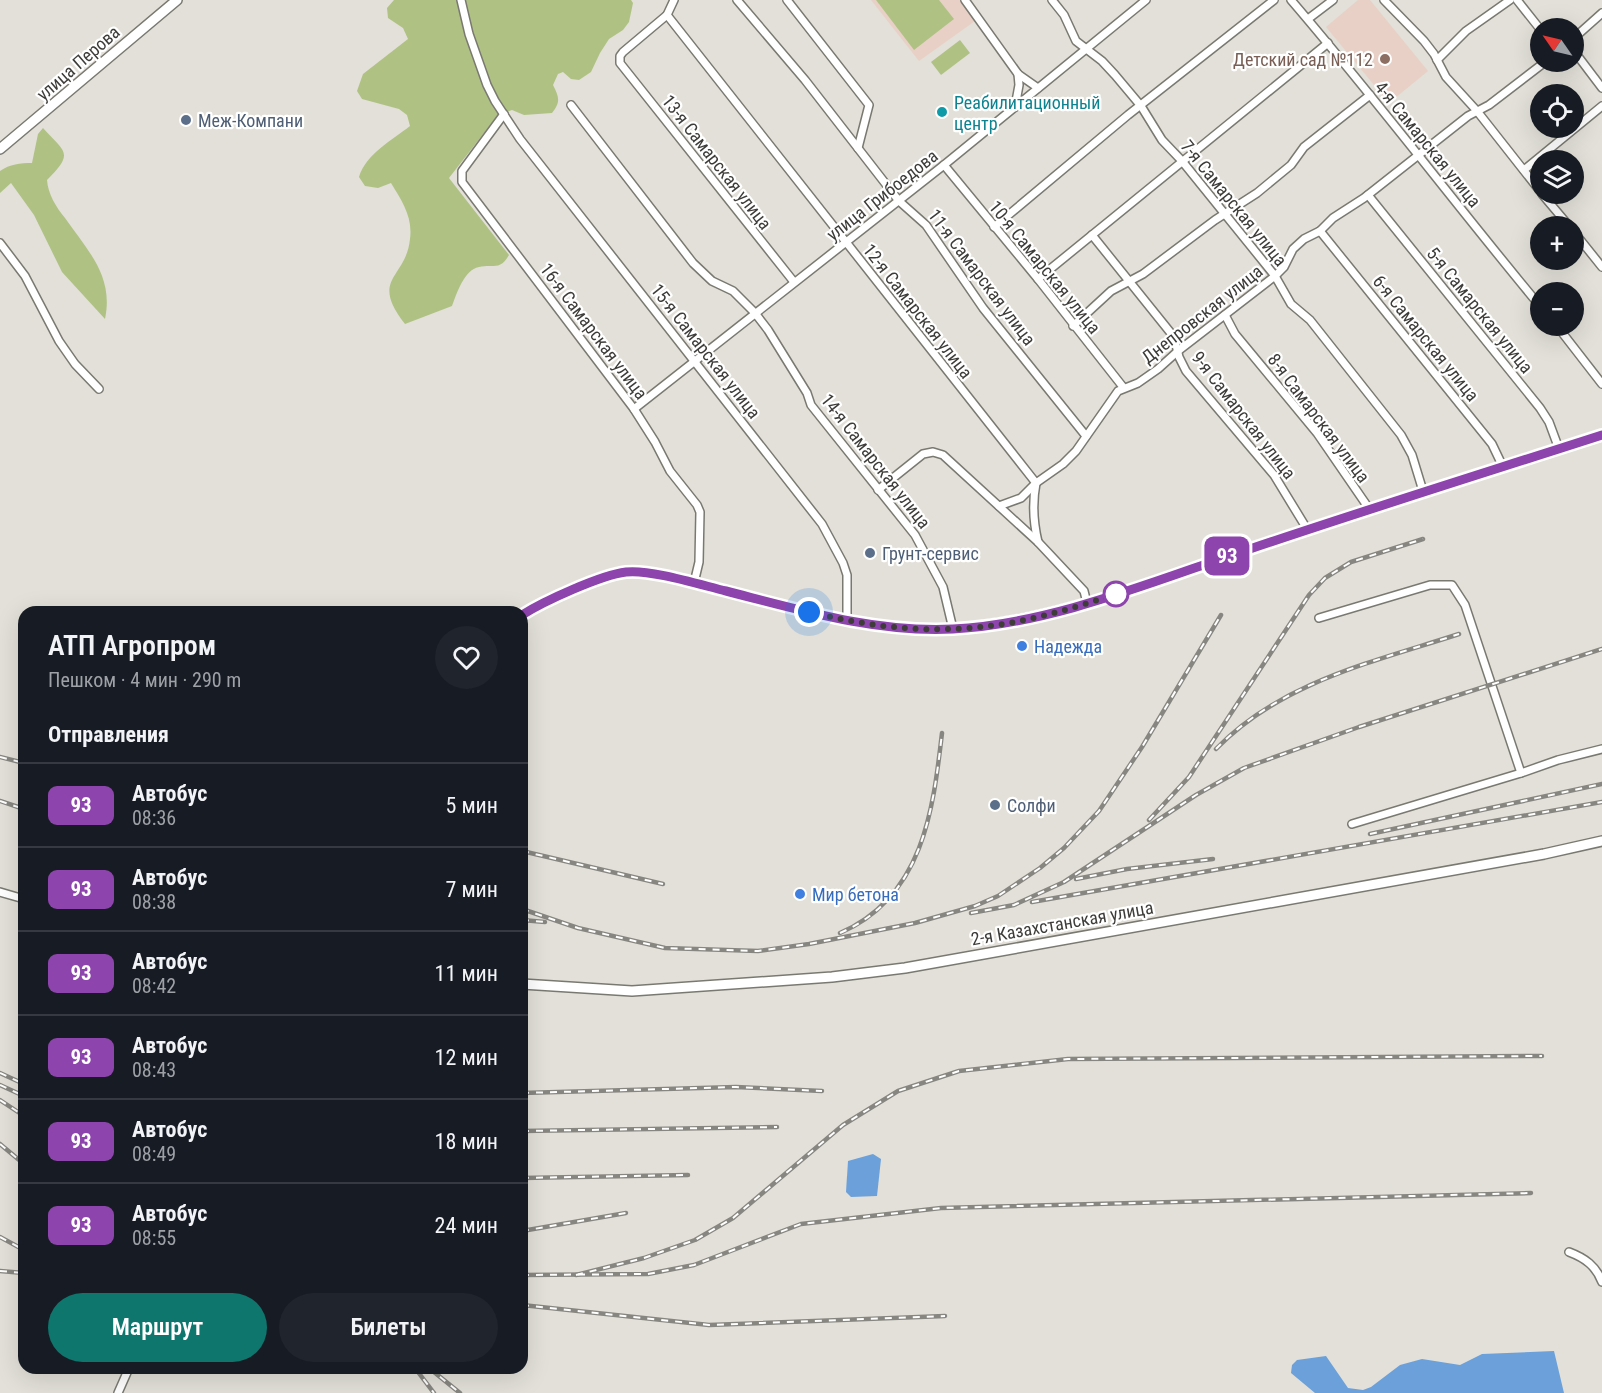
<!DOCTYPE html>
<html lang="ru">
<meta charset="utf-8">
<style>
:root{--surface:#171b24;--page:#20242c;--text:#f1f3f6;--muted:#9ea1a6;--line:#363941;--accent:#0f766e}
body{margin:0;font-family:"Roboto Condensed",sans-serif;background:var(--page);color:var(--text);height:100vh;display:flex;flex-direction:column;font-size:22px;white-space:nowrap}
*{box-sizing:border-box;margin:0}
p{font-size:20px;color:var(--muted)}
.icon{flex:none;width:33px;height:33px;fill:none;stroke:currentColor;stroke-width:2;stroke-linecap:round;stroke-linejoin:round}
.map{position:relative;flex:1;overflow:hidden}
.panel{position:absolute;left:18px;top:606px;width:510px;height:768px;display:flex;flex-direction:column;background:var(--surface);border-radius:18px;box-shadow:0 6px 24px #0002}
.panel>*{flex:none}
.badge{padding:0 12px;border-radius:9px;font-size:21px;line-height:39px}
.needle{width:39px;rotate:304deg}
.fabs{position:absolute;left:1530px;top:18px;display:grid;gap:12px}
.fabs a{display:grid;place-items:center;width:54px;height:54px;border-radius:50%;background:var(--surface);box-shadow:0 6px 24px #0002;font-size:30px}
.you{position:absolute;width:30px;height:30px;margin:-15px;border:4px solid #fff;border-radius:50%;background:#1a73e8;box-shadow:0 0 0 9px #1a73e833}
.map>.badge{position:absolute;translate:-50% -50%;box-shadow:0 0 0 3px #fff}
h2{padding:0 30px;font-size:22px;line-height:54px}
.round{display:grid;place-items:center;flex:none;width:63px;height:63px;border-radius:32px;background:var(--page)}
.headline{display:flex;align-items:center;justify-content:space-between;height:102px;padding:0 30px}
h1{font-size:28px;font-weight:600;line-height:45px}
.action{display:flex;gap:12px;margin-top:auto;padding:12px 30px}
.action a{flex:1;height:69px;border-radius:36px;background:var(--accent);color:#fff;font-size:24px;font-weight:600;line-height:69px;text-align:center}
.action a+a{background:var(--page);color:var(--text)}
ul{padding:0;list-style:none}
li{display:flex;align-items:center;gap:18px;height:84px;padding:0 30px;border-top:2px solid var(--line)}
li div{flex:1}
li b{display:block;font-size:22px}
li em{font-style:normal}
li .badge{min-width:66px;font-weight:700;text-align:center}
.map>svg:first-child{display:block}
.education{fill:#e9d0c7}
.green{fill:#afc284}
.water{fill:#6ba0da}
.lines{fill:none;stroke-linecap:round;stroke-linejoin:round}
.street-casing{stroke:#7a7971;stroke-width:10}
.secondary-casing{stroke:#7a7971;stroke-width:12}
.street{stroke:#fff;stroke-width:7}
.secondary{stroke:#fff;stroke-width:9}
.rail-casing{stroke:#888681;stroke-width:4.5}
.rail{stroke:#fff;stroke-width:2;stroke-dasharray:7;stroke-linecap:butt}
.line-casing{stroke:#fff;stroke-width:14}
.line{stroke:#8e44ad;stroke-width:9}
.walk{stroke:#3d3c39;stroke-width:6;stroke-dasharray:0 10.8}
.education-dot{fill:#8d6e63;stroke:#fff;stroke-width:2}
.culture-dot{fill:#0f9aa8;stroke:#fff;stroke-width:2}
.service-dot{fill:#5c6f8a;stroke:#fff;stroke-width:2}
.stop-dot{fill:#fff;stroke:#8e44ad;stroke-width:3}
.shop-dot{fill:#3f7fe0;stroke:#fff;stroke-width:2}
.labels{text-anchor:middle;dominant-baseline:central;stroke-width:4.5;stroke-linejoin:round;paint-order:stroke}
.education-label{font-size:18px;fill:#785e54;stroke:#fff;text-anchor:end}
.street-label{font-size:18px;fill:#3d3c39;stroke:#fff}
.culture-label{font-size:18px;fill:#0d838f;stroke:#fff;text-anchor:start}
.service-label{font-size:18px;fill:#4e5e75;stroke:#fff;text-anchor:start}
.shop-label{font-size:18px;fill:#366cbe;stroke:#fff;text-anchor:start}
</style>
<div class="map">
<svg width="1602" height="1393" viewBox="0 0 1602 1393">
<rect width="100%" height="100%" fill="#e2e0d8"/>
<g class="education">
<polygon points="871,0 960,0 975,21 919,61"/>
<polygon points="1358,0 1370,0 1428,71 1389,103 1326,27"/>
</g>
<g class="green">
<path d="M394,0h237l2,3 -4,19 -6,8 -14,9 -9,14 -9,19 -12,8 -8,-1 -8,-7 -5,2 -5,11c6,12 8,17 -1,28l-28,2 -12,-5 -14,5 -49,63 60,77c-9,16 -16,9 -30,12 -15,3 -22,26 -27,39l-47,18c-36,-46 1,-45 5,-85 3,-22 -8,-38 -19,-56l-13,5 -13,-2 -6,-9c7,-23 33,-37 51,-51l-3,-11 -8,-6 -37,-10 -5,-8 6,-17 45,-35 -5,-11 -15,-10 -1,-10z"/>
<polygon points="876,0 939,0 954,19 914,50"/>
<polygon points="960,40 970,53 941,75 931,62"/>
<path d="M43,128c23,25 31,25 4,52 1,14 9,27 18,38 23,33 49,58 40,101l-43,-47 -28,-57 -23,-32 -11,10v-22c10,-7 20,-8 32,-8l6,-29z"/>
</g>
<g class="water">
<polygon points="873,1154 881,1159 877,1196 851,1197 846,1192 848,1161"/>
<polygon points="1554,1351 1564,1393 1315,1393 1291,1373 1292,1365 1297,1360 1326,1356 1348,1388 1363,1390 1371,1387 1400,1365 1422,1359 1460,1365 1482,1354"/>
</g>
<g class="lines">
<g class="street-casing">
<g id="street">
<polyline points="461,0 469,34 487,85 495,101 520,139 822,524 843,563 847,575 847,621"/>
<polyline points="674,0 667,15 623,52 620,56 620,63 794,282"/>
<polyline points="737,0 805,80 899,201 926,225 983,308 1086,436"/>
<polyline points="787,0 869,105 858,148"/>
<polyline points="965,0 1018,74 1038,88"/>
<polyline points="1052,0 1064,15 1076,41 1102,61 1115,75 1141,106 1162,140 1182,161 1275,276 1291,304 1310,320 1401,435 1412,455 1423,491"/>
<path d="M1291,0c86,100 165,205 249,306"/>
<polyline points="1384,0 1424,41 1434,54 1446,77 1477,111 1540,191"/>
<polyline points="1517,0 1540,29"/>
<path d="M667,15l369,468c-4,21 -3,38 2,59"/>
<polyline points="1308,19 1333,0"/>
<polyline points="1574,38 1602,13"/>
<polyline points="1574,51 1602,88"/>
<polyline points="1437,60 1466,31 1510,0"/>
<polyline points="1015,107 1019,85 1018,74"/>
<polyline points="504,114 462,171 462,182 634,409 655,442 670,471 697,505 700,512 699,562 694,583"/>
<polyline points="944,165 1038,279 1123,387"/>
<polyline points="1524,170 1602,106"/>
<polyline points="1542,194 1569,226"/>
<polyline points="1368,195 1540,408 1549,422 1559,449"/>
<polyline points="994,227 1128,115 1274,0"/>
<polyline points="1320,231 1492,444 1503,467"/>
<polyline points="1574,232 1602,267"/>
<polyline points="1092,235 1174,337 1179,357 1186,371 1274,475 1307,529"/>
<polyline points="0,243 25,276 59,341 75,364 99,389"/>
<polyline points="1038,279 1328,43"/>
<polyline points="1225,315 1235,334 1317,433 1370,510"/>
<polyline points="1073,326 1111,291 1143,274 1215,220 1257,193 1291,165 1304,147 1370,95"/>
<polyline points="1557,326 1602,384"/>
<polyline points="634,409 944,165 1146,0"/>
<polyline points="878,490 923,454 933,452 943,455 1038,542 1084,591 1087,603"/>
<polyline points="999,506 1021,498 1036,483 1063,464 1076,451 1118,391 1138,383 1158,369 1178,351 1275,276 1284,267 1293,249 1304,239 1320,231 1333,218 1364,198 1468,116 1489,105 1545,62"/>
<path d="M522,615c22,-14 80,-41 105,-43 12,-2 24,2 36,4 24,5 47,11 71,17 72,18 144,38 219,36l-10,-42 -28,-52 -104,-130 -4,-12 -39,-63 -13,-17 -22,-22 -21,-10 -19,-18 -122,-158"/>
<polyline points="1319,618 1430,585 1452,585 1465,605 1521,773"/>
<polyline points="1352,824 1521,773 1558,760 1602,749"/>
<polyline points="0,892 24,899"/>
<path d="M1569,1252c16,6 27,14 33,30"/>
<polyline points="118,1393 129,1368"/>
</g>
</g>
<g class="secondary-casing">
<g id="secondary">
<polyline points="0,149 177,0"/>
<path d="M953,629c107,-8 210,-51 311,-85 112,-38 225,-73 338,-109"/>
<polyline points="522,984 632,991 832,977 905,968 1544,854 1602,841"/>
</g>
</g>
<use href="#street" class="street"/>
<use href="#secondary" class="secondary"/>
<g class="rail-casing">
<g id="rail">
<path d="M1216,749c65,-67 157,-87 243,-115"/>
<polyline points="0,757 24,763"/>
<polyline points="0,801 24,809"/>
<polyline points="1149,820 1189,777 1309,595 1325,578 1351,562 1423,539"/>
<polyline points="1370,834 1602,784"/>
<polyline points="522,851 663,884"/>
<polyline points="1076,879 1127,869 1213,859"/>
<polyline points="1032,902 1602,802"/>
<polyline points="522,909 578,928 665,948 758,951 809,944 915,923 975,906 998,896 1040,868 1064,848 1099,811 1142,747 1221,615"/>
<polyline points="971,913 1014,905 1064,882 1196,795 1244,768 1359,727 1602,649"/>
<polyline points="522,920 545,922"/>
<path d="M840,933c83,-36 93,-122 102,-200"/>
<polyline points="0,1073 24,1084"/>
<polyline points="0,1085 24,1096"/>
<polyline points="522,1093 736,1087 822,1091"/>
<polyline points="0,1100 24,1116"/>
<polyline points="522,1131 777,1127"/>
<polyline points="0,1144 24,1164"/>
<polyline points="522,1178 688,1175"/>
<polyline points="522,1231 626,1213"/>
<polyline points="0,1237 24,1250"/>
<polyline points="0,1271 24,1273"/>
<polyline points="522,1275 648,1274 694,1265 801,1224 941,1208 1531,1193"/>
<polyline points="576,1275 644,1258 695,1240 733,1218 843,1125 898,1091 959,1071 1068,1059 1542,1056"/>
<polyline points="522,1305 709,1325 945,1316"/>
<polyline points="415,1368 434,1393"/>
<polyline points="429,1368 460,1393"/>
</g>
</g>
<use href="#rail" class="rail"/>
</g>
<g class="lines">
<g class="line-casing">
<path id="line" d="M522,615c22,-14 79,-40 104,-43 24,-3 75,13 100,19 74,19 150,42 227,38 98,-5 201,-48 294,-79 118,-40 237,-77 355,-115"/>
</g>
<use href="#line" class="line"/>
<path class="walk" d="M809,612c45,11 95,19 141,17 56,-1 113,-17 166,-35"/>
</g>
<circle class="education-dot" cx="1385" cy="59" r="6"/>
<circle class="culture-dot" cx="942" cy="112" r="6"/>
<g class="service-dot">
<circle cx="186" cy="120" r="6"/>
<circle cx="870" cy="553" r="6"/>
<circle cx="995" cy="805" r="6"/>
</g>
<circle class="stop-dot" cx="1116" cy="594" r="12"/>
<g class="shop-dot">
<circle cx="1022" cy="646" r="6"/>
<circle cx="800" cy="894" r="6"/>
</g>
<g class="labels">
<g class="education-label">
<text x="1373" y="59">Детский сад №112</text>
</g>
<g class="street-label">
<text transform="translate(78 63) rotate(-41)">улица Перова</text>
<text transform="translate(1428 144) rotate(51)">4-я Самарская улица</text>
<text transform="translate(717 162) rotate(52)">13-я Самарская улица</text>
<text transform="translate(882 195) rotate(-38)">улица Грибоедова</text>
<text transform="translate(1234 203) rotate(51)">7-я Самарская улица</text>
<text transform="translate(1045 267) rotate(51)">10-я Самарская улица</text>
<text transform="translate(982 277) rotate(53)">11-я Самарская улица</text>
<text transform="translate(1480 310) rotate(51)">5-я Самарская улица</text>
<text transform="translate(918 311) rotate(52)">12-я Самарская улица</text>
<text transform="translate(1202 314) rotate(-38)">Днепровская улица</text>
<text transform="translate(594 331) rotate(53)">16-я Самарская улица</text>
<text transform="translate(1426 338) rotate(51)">6-я Самарская улица</text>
<text transform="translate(706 351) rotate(52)">15-я Самарская улица</text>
<text transform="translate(1244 415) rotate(52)">9-я Самарская улица</text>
<text transform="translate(1319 418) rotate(53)">8-я Самарская улица</text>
<text transform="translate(876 461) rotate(52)">14-я Самарская улица</text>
<text transform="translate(1062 923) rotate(-10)">2-я Казахстанская улица</text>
</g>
<g class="culture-label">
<text x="954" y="102">Реабилитационный<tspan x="954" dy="21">центр</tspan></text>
</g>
<g class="service-label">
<text x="198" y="120">Меж-Компани</text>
<text x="882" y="553">Грунт-сервис</text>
<text x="1007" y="805">Солфи</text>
</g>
<g class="shop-label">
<text x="1034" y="646">Надежда</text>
<text x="812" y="894">Мир бетона</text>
</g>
</g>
</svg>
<div class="fabs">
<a><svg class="needle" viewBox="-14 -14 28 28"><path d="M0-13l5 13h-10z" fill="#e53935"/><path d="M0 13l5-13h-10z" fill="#9ea1a6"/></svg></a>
<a><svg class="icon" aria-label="locate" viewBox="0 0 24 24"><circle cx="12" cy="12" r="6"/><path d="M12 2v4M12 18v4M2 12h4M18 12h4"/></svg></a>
<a><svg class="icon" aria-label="layers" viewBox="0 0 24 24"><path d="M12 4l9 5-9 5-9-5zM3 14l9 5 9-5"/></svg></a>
<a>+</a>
<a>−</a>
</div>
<div class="you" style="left:809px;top:612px"></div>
<b class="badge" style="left:1227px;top:556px;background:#8e44ad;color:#fff">93</b>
<section class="panel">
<div class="headline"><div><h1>АТП Агропром</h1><p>Пешком · 4 мин · 290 m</p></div><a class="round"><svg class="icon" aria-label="heart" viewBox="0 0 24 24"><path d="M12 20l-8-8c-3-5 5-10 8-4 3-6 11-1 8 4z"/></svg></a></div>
<h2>Отправления</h2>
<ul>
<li><span class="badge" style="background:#8e44ad;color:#fff">93</span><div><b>Автобус</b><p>08:36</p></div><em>5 мин</em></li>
<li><span class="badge" style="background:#8e44ad;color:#fff">93</span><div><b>Автобус</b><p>08:38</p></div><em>7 мин</em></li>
<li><span class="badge" style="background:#8e44ad;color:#fff">93</span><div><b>Автобус</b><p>08:42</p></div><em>11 мин</em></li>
<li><span class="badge" style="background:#8e44ad;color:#fff">93</span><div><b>Автобус</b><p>08:43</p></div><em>12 мин</em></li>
<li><span class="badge" style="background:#8e44ad;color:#fff">93</span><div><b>Автобус</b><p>08:49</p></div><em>18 мин</em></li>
<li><span class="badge" style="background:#8e44ad;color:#fff">93</span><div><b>Автобус</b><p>08:55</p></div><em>24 мин</em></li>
</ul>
<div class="action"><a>Маршрут</a><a>Билеты</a></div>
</section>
</div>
